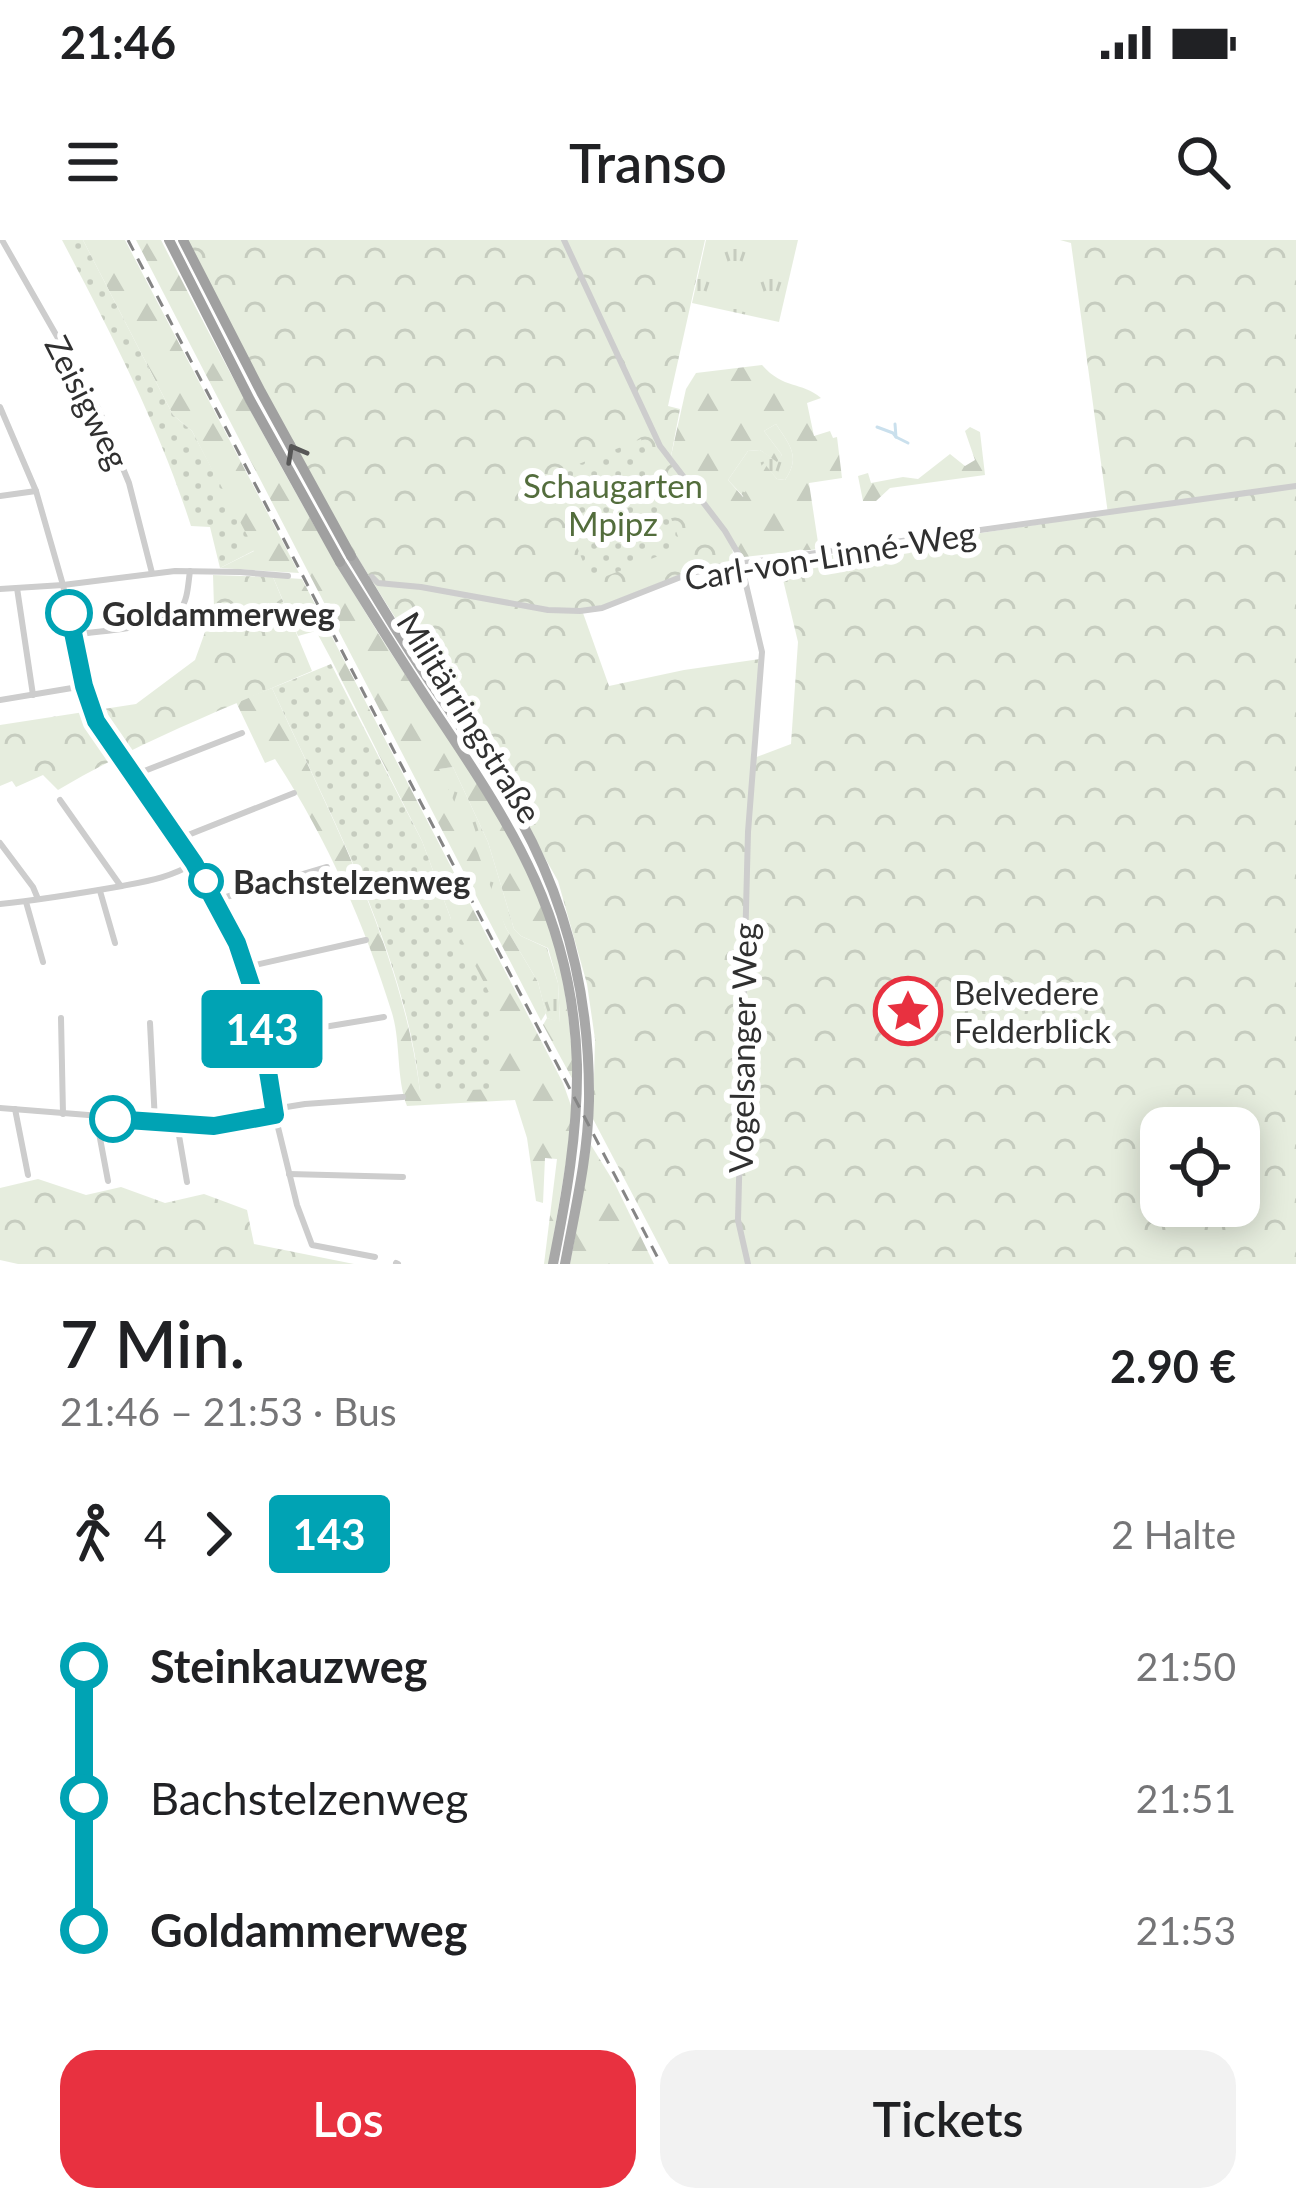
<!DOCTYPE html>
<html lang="de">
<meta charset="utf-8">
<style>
:root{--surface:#fff;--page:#f2f2f2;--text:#202124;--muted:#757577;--accent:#e83140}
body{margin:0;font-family:Lato,sans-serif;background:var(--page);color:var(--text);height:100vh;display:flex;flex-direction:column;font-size:45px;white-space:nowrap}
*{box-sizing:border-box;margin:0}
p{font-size:39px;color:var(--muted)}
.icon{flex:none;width:66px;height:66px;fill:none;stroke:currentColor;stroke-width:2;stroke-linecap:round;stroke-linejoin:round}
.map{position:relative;height:1024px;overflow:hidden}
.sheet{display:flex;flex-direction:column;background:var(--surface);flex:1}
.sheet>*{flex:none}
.badge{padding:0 24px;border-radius:9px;font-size:42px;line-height:78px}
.controls{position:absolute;left:1140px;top:867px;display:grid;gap:24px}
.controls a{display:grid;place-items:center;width:120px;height:120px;border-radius:24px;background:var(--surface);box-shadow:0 6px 30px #0003;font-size:60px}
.map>.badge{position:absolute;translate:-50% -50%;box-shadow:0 0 0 6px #fff}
.legs{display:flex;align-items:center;gap:18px;height:132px;padding:0 60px;font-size:39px}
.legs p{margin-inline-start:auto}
.overview{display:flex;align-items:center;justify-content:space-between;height:204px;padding:0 60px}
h1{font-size:66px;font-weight:600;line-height:90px}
.primary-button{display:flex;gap:24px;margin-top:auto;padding:24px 60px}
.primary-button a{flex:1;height:138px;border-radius:36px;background:var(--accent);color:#fff;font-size:48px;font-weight:600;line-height:138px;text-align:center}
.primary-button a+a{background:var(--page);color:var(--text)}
ul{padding:0 60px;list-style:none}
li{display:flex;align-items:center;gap:42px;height:132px;font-size:45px}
li i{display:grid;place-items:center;width:18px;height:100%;margin:0 15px;background:currentColor}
li i::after{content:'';width:30px;height:30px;margin:-15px;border:9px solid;border-radius:50%;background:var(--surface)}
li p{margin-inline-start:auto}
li:first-child i{background:linear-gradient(#0000 50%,currentColor 0)}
li:last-child i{background:linear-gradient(currentColor 50%,#0000 0)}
.status{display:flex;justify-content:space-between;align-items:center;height:84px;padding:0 60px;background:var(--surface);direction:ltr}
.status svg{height:33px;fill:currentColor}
header{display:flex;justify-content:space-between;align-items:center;height:156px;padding:0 60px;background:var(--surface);font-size:54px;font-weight:600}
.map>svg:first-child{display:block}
.grass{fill:url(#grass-tufts)}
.forest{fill:url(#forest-firs);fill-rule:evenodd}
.park{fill:url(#park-crowns);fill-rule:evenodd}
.garden{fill:url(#garden-dots)}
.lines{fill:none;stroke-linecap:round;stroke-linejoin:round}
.stream{stroke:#cae0ed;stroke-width:3}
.minor{stroke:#cdcdcd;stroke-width:6}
.tertiary{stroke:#cdcdcd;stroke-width:6}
.primary{stroke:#a8a8a8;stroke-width:10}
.trunk{stroke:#a0a0a0;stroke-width:10}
.rail{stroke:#858585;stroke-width:3;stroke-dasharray:12 9;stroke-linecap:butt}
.oneway{stroke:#575757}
.line-1-casing{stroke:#fff;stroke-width:27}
.line-1{stroke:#00a3b4;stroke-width:18}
.stop-1-dot{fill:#fff;stroke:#00a3b4;stroke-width:6}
.labels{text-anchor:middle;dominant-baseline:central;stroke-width:12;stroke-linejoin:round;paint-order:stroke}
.street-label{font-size:33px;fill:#303030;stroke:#fff}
.park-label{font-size:33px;fill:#536d3c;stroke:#fff}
.stop-label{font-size:33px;font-weight:bold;fill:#303030;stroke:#fff;text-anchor:start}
.poi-label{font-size:33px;fill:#303030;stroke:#fff;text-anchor:start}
</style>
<div class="status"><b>21:46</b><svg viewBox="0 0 49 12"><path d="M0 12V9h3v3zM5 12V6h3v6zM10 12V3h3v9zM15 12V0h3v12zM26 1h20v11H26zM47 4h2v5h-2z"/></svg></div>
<header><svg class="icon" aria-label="menu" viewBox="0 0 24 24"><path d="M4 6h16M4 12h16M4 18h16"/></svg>Transo<svg class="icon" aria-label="search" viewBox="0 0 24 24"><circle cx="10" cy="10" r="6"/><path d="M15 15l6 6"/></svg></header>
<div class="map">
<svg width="1296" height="1024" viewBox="0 0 1296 1024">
<defs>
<pattern id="grass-tufts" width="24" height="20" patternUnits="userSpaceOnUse" patternTransform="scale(3)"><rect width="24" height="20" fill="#e6edde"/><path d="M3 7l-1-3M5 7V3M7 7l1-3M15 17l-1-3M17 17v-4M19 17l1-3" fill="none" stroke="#c6ccbf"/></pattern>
<pattern id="forest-firs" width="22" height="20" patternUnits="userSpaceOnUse" patternTransform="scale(3)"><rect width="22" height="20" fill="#e6edde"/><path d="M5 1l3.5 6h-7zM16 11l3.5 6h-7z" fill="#c6ccbf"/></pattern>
<pattern id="park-crowns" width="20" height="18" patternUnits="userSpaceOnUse" patternTransform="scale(3)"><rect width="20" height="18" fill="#e6edde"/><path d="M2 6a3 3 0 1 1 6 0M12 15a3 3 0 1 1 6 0" fill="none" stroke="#c6ccbf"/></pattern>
<pattern id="garden-dots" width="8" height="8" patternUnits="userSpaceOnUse" patternTransform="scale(3)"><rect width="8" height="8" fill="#e6edde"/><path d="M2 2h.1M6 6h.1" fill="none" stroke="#c6ccbf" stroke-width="1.8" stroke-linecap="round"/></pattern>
</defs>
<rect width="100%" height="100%" fill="#fff"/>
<g class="grass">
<polygon points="706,0 798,0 779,82 692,63"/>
<path d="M776,184c14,22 25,32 9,56l-8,-1 -13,-15 -20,33 -16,-17 20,-29 12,-1 17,11 5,-6 -18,-24z"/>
<polygon points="453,527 488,602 514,689 521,696 547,708 558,743 560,783 547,778 538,742 506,688 438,529"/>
</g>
<g class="forest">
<polygon points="83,0 125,0 299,333 220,328 254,311 192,191 173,175"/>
<path d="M136,0h25c65,127 132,253 206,375 52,86 117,165 161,255 32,66 42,140 46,212l-31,-57 4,-7 13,4 -2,-39 -10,-35 -27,-12 -7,-7 -26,-87 -35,-75 -14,2 39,84 28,75 32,54 8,31 -5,8z"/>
<path d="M762,125c22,25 39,16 59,33l-14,5 7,33 16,-5 3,7 4,-1 5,41 -33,5 10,66 -75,8 -73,-101 15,-67 10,-16zM776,184c14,22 25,32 9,56l-8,-1 -13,-16 -11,11 -10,23 -15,-17 20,-29 12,-1 17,12 5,-7 -18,-24z"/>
<polygon points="970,187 980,192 985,235 890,248 876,261 863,261 858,236 868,233 871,243 903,237 918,239 950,214 965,226 975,220 965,191"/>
<path d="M273,337l29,2 261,504 11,31 -25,150h-5l13,-105 -12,-1 -2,45 -7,-2 -9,-63 -12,-38 -108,6c-11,-29 -6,-63 -15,-93 -28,-91 -65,-174 -117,-254l-10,4 -29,-61 36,-14c59,129 130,261 148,403l31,-172 -29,-78 -91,-182 -15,-28 -18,5z"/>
<polygon points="591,905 615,944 654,1024 570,1024"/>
</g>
<g class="park">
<path d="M187,0h518l-37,166 12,3 -9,47 59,79 4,25 -47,12 -104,41 26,73 75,-16 76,-11 -9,100 40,-15 7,-102 -19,-79 329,-49 -37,-271 -11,-3h236v1024h-627l-76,-145 2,-80 -8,-55 -29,-103 -57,-101 -58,-86 -89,-142 -63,-109zM1161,888h78v78h-78z"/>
<path d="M213,335l60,2 39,94c-86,37 -173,71 -254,119l-15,-15 -27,12 -4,-6 -12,5v-61l136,-21 59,-44 19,-53z"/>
<polygon points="38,939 86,955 121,947 165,963 204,954 247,970 254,1004 354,1024 18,1024 0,1020 0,948"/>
</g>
<g class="garden">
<path d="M62,0h21l90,175 19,16 63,119 -35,18 -10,-41 -19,-1c-32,-100 -80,-193 -129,-286z"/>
<polygon points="641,199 682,307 591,342 549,236"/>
<path d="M331,424l91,177 29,78 41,79 2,91 -74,3c-14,-137 -91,-280 -148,-404z"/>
</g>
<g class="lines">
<g class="stream">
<polyline points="895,184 896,197 908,203"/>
<polyline points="877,187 893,193 896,197"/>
</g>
<g class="minor">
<polyline points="2,0 99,170 129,243 152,333"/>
<polyline points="564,0 660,206 725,291 739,315 762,412 748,592 738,980 748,1024"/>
<polyline points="0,167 36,251 63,345 175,331 240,332 288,336"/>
<polyline points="0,256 36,251"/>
<polyline points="372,337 378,343 421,347 548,370 580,371 602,368 691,333 723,326 1296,246"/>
<polyline points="17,348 33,455"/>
<path d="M74,395c25,-5 90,-6 106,-25 8,-10 8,-26 10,-39"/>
<polyline points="0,460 84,446"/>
<polyline points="134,535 242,493"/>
<polyline points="60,560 120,645"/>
<polyline points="178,599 294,553"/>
<polyline points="0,603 33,647 38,659"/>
<polyline points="100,651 115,703"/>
<polyline points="216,660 327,627"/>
<polyline points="26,662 43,722"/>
<path d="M0,664c41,-4 82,-11 122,-18 26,-5 50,-9 72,-23"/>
<polyline points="246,727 366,700"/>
<polyline points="61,778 63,874"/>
<polyline points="150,783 155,882"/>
<polyline points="264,797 384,777"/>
<polyline points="15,869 28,935"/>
<polyline points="274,869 305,864 403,857"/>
<polyline points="275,875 297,965 312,1005 375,1017"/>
<polyline points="96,877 108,941"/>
<polyline points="177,884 187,942"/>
<polyline points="289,934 403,937"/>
<polyline points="396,1023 398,1024"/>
</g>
<polyline class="tertiary" points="0,349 63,345 84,446 96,481 194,623 229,682 237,702 257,763 275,875 214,885 0,868"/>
<g class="primary">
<path d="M351,316c24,39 47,79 73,117 32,48 67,95 96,146 48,87 70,182 69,282 -1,55 -14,109 -24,163"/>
<path d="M340,322c32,51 64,103 98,154 77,115 135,205 139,349 1,67 -11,134 -24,199"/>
</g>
<g class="trunk">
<polyline points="169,0 250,160 340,322"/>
<polyline points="183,0 261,152 351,316"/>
</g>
<polyline class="rail" points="128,0 661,1024"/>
</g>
<defs><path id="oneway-chevron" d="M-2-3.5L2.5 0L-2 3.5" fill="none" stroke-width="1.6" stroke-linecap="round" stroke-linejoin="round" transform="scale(3)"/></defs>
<use class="oneway" href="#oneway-chevron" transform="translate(295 213) rotate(-119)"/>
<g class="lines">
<g class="line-1-casing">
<polyline id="line-1" points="69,373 84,446 96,481 194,623 237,703 257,763 275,875 214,886 113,879"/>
</g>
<use href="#line-1" class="line-1"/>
</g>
<defs>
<g id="sight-ring" transform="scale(3.45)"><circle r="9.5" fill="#fff" stroke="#e83140" stroke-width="1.5"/><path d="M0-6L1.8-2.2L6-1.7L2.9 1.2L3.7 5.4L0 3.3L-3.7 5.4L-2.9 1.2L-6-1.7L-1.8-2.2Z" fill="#e83140"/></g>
</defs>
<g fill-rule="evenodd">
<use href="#sight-ring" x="908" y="771"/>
</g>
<g class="stop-1-dot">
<circle cx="69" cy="373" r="21"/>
<circle cx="206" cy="641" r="15"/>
<circle cx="113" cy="879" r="21"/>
</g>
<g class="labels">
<g class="street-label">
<text transform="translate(88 162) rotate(63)">Zeisigweg</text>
<text transform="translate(830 315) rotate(-9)">Carl-von-Linné-Weg</text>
<text transform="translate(470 477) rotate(58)">Militärringstraße</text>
<text transform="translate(742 808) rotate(-89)">Vogelsanger Weg</text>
</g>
<g class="park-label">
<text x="613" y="245">Schaugarten<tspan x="613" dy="38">Mpipz</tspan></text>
</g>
<g class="stop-label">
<text x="102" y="373">Goldammerweg</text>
<text x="233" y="641">Bachstelzenweg</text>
</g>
<g class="poi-label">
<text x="954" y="752">Belvedere<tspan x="954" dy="38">Felderblick</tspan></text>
</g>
</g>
</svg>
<div class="controls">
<a><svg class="icon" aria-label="locate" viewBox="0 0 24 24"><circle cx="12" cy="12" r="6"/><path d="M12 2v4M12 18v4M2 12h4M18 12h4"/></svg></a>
</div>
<b class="badge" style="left:262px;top:789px;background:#00a3b4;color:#fff">143</b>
</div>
<section class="sheet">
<div class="overview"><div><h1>7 Min.</h1><p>21:46 – 21:53 · Bus</p></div><b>2.90 €</b></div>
<div class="legs"><svg class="icon" aria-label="walk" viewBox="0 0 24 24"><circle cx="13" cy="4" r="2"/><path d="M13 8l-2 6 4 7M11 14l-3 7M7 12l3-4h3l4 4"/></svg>4<svg class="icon" aria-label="forward" viewBox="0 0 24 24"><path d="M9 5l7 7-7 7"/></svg><b class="badge" style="background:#00a3b4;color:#fff">143</b><p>2 Halte</p></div>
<ul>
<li><i style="color:#00a3b4"></i><b>Steinkauzweg</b><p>21:50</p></li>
<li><i style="color:#00a3b4"></i><span>Bachstelzenweg</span><p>21:51</p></li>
<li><i style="color:#00a3b4"></i><b>Goldammerweg</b><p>21:53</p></li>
</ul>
<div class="primary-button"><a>Los</a><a>Tickets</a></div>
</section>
